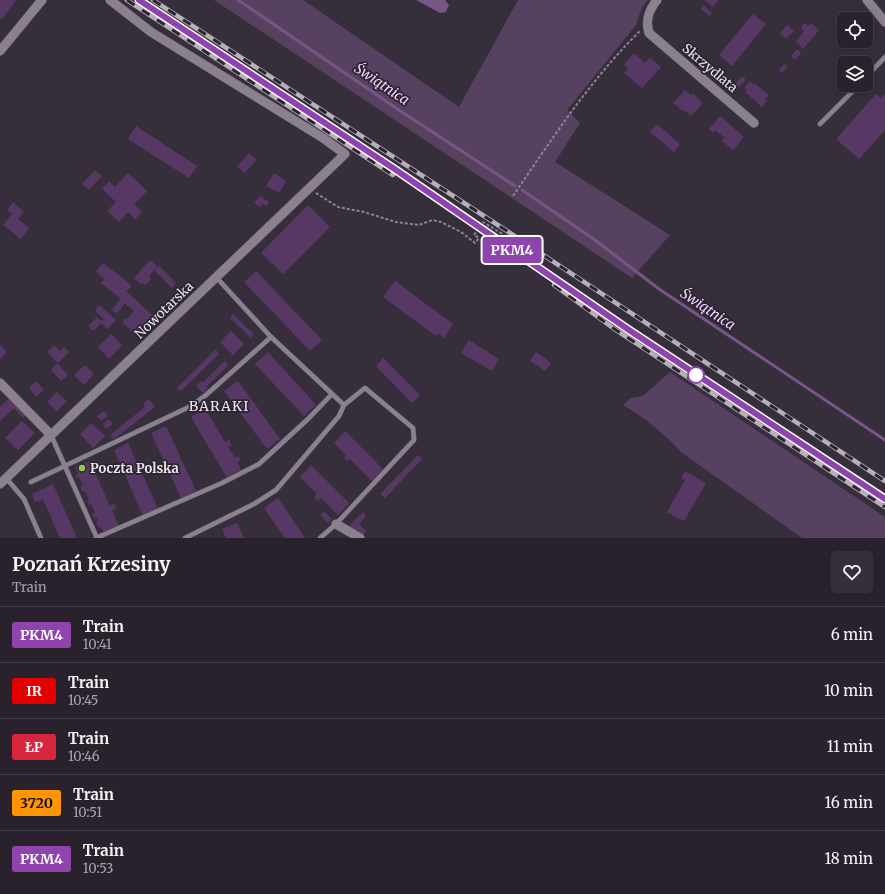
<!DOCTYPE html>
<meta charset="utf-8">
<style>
:root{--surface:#29222d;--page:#352f39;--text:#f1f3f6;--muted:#a5a4aa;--line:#453f49}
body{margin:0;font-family:Merriweather,serif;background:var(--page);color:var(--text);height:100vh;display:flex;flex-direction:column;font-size:15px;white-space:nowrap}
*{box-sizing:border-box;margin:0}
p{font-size:13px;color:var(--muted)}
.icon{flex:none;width:22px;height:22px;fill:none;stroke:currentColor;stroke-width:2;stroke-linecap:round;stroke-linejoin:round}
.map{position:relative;height:538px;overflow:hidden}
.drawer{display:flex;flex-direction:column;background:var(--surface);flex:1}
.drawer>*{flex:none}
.badge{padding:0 8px;border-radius:3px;font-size:14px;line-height:26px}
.fabs{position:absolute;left:837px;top:12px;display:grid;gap:8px}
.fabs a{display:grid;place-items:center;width:36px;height:36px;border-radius:6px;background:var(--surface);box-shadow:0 2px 10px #0003,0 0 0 1px var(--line);font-size:20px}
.map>.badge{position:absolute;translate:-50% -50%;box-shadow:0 0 0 2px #fff}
.round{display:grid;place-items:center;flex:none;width:42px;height:42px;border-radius:6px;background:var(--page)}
.head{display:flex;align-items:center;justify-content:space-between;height:68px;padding:0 12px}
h1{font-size:19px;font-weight:700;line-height:30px}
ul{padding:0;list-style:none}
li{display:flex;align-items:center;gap:12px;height:56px;padding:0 12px;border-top:1px solid var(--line)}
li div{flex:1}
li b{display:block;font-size:15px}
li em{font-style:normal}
li .badge{min-width:44px;font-weight:700;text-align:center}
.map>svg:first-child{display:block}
.green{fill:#564160}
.water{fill:#775686}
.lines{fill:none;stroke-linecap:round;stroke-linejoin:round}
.stream{stroke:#775686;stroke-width:3}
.building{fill:#573865}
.service-casing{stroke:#534c57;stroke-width:5.5}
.minor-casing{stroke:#534c57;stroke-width:10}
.path{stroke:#8c8490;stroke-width:2;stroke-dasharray:3 2;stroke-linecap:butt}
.service{stroke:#8a808f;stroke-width:4.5}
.minor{stroke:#8a808f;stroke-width:9}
.rail-casing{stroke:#b7b0bb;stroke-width:4.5}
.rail{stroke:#2d2431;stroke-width:3;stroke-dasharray:9;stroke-linecap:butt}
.line-casing{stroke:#fff;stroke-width:9}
.line{stroke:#8e44ad;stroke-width:6}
.stop-dot{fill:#fff;stroke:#8e44ad;stroke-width:2}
.poi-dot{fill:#87cf4a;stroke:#2d2431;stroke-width:1.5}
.labels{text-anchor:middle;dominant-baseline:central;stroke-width:3.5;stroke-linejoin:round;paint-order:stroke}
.street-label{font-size:13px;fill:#eae4ed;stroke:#2d2431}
.poi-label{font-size:13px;font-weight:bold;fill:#eae4ed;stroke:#2d2431;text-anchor:start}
.water-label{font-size:14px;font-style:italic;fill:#efd1fe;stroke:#2d2431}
.neighbourhood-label{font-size:14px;letter-spacing:1px;fill:#eae4ed;stroke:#2d2431}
</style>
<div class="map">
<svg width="885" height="538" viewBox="0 0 885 538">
<rect width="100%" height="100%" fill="#372e3c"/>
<g class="green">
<polygon points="214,0 303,0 459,107 518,0 648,0 642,7 636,25 567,110 580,123 555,162 670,235 632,278"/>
<path d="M670,372l215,145v21h-83l-121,-86c-16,-18 -37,-35 -58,-47l8,-7 12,-2z"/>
</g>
<polygon class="water" points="416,0 445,0 449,5 446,12 440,13"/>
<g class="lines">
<g class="stream">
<polyline points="238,0 399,110 515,186"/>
<polyline points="522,190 595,240 659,289 885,440"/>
</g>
</g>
<g class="building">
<polygon points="0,0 16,0 2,19 0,18"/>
<polygon points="704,0 719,0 713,7"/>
<polygon points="704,5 712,13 709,16 701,9"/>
<polygon points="753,14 766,24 732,66 719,55"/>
<polygon points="805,23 808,26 811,23 819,30 803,49 796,42 804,31 801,28"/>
<polygon points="787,25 794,31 786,39 780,33"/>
<polygon points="797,49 801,53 795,60 791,56"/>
<polygon points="634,53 645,63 650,58 661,67 642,88 624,73 628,69 624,65"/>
<polygon points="784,64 788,67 782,73 779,70"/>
<polygon points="742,76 746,80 739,87 735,84"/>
<polygon points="750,81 754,85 755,84 769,95 765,99 767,100 762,107 745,92 747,90 744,88"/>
<polygon points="685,90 691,95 692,93 703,103 691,116 684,110 683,111 673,103"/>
<polygon points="876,94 881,98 885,94 885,130 859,159 836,139"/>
<polygon points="720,116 744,137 733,150 722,141 724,137 715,130 713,133 709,129"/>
<polygon points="657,124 680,144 674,152 650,132"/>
<polygon points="136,126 197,166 189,178 128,139"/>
<polygon points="249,153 256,160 245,173 237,167"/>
<polygon points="95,170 102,176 89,190 82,184"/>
<polygon points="128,173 147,191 134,204 142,212 135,219 128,212 119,222 107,211 116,202 102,189 109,181 115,187"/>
<polygon points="274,173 286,181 279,193 266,186"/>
<polygon points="260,196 269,202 266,206 262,203 260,207 254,203"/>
<polygon points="13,202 24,212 18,219 29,228 21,239 3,225 12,214 7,210"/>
<polygon points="308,205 330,227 283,274 261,253"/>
<polygon points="150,260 157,266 149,276 151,279 146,285 143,283 141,284 134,278"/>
<polygon points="103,263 130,284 131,287 126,291 152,315 137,332 134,329 132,331 123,323 124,322 123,321 126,318 127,319 134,311 128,306 125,303 117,314 112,310 120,299 120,298 101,283 104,279 96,272"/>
<polygon points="159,266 176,283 172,288 154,270"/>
<polygon points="256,271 322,340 310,351 244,282"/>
<polygon points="395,281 453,324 444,338 438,333 436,336 383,297"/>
<polygon points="99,305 116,320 107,329 101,323 93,331 88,326 97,317 102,321 104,319 95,311"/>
<polygon points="233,314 254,334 251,338 230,318"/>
<polygon points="231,331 244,344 233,355 220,342"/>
<polygon points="111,334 122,345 109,359 98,347"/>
<polygon points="469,340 499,359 492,371 461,353"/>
<polygon points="0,345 7,352 0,359"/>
<polygon points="54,345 60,351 64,347 69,352 58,363 47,352"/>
<polygon points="215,350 219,354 181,391 177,388"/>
<polygon points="268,352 316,405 304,416 255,364"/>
<polygon points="536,352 551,363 545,371 530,361"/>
<polygon points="383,358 420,395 412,403 376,366"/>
<polygon points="225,361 228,364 226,366 227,367 206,387 208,388 203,393 196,386 201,381 202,383"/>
<polygon points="57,363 68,375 61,381 51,370"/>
<polygon points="85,365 94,374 84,385 74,375"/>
<polygon points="36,381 44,390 36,397 29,388"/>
<polygon points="238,381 280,439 267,449 224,391"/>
<polygon points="57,392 67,401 57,411 47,402"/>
<polygon points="11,397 27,414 23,418 14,408 0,421 0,407"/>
<polygon points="149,399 155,407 114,439 110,435 145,407 143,404"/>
<polygon points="205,408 225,442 229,440 232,445 228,447 235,458 238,456 241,460 237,462 241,469 227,478 191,417"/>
<polygon points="104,411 108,416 101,421 97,416"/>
<polygon points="109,419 113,424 106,429 103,424"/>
<polygon points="22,421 35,433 18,450 5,438"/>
<polygon points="91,423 105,436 93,448 80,434"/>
<polygon points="166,426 196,491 181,498 151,433"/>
<polygon points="345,431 383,469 372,481 350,459 347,461 344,458 346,455 334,443"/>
<polygon points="128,443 158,509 143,516 114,450"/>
<polygon points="418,455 422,459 385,498 380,494"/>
<polygon points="90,461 110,506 114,504 116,509 112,510 119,527 104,534 101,527 99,528 96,522 98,521 97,518 94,519 92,514 95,513 91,504 89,505 87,501 89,499 85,491 83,492 80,487 83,486 79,477 77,478 75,475 78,474 75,467"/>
<polygon points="311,465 349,503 338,515 321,498 318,501 314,497 317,494 300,477"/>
<polygon points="685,471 706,483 684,521 667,512 685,480 681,478"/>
<polygon points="53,484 76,536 77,538 60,538 43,499 35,502 32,494"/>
<polygon points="278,498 305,538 285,538 264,508"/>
<polygon points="324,511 332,519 328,523 320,515"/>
<polygon points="363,512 366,516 359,524 366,531 363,535 358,530 355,533 349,526"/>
<polygon points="237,523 244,538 226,538 222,529"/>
</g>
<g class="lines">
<g class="service-casing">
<g id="service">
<polyline points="866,77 885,57"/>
<polyline points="820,124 859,85"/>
<polyline points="216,277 271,337 344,405 365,388 413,428 414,440 336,524 320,538"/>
<polyline points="51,435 97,538"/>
<polyline points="6,478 24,499 41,538"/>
<polyline points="31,482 189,407 206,395 271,337"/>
<polyline points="96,538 222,483 259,464 308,419 332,394"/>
<polyline points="185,538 254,504 276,490 339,416 344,405"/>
</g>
</g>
<g class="minor-casing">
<g id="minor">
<path d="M657,0c-8,10 -12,20 -8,33l105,90"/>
<polyline points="867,0 885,22"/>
<polyline points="0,51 42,0"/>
<polyline points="0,383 51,435"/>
<polyline points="0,484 345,154 323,138 151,32 110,0"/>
<polyline points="336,524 360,538"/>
</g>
</g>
<g class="path">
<polyline points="316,193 338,207 364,212 396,222 419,225 432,220 441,222 461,232 475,243 479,238 474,235 483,222 504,235"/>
<path d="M513,196c39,-57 77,-116 127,-165"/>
</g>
<use href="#service" class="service"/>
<use href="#minor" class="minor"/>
<g class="rail-casing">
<g id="rail">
<polyline points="127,0 393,175"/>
<polyline points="139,0 396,170 536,267 689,370 885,499"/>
<polyline points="153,0 507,231 885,481"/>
<polyline points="554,285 613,328 885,507"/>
</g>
</g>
<use href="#rail" class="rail"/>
</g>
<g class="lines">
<g class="line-casing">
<polyline id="line" points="139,0 396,170 629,330 885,499"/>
</g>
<use href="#line" class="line"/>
</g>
<circle class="stop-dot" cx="696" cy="375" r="8"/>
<circle class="poi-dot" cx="82" cy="468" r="4"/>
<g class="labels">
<g class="street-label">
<text transform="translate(710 68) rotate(40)">Skrzydlata</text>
<text transform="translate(164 310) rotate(-44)">Nowotarska</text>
</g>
<g class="poi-label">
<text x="90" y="468">Poczta Polska</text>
</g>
<g class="water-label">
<text transform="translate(382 84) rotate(34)">Świątnica</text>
<text transform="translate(708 309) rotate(34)">Świątnica</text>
</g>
<g class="neighbourhood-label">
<text x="219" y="406">BARAKI</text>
</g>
</g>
</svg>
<div class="fabs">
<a><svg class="icon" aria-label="locate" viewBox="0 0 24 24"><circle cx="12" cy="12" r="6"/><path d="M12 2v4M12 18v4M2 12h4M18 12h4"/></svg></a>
<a><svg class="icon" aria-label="layers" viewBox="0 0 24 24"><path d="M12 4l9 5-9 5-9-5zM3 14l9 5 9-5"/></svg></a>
</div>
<b class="badge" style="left:512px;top:250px;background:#8e44ad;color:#fff">PKM4</b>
</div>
<section class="drawer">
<div class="head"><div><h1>Poznań Krzesiny</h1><p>Train</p></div><a class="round"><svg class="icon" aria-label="heart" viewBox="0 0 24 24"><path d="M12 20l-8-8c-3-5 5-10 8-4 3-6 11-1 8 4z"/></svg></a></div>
<ul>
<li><span class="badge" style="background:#8e44ad;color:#fff">PKM4</span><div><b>Train</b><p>10:41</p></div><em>6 min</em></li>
<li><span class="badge" style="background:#e50000;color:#fff">IR</span><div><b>Train</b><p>10:45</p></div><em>10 min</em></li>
<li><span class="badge" style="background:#d7263d;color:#fff">ŁP</span><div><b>Train</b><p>10:46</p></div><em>11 min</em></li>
<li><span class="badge" style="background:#ff9500;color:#111">3720</span><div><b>Train</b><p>10:51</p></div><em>16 min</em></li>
<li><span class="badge" style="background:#8e44ad;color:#fff">PKM4</span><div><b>Train</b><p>10:53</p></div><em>18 min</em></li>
</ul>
</section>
